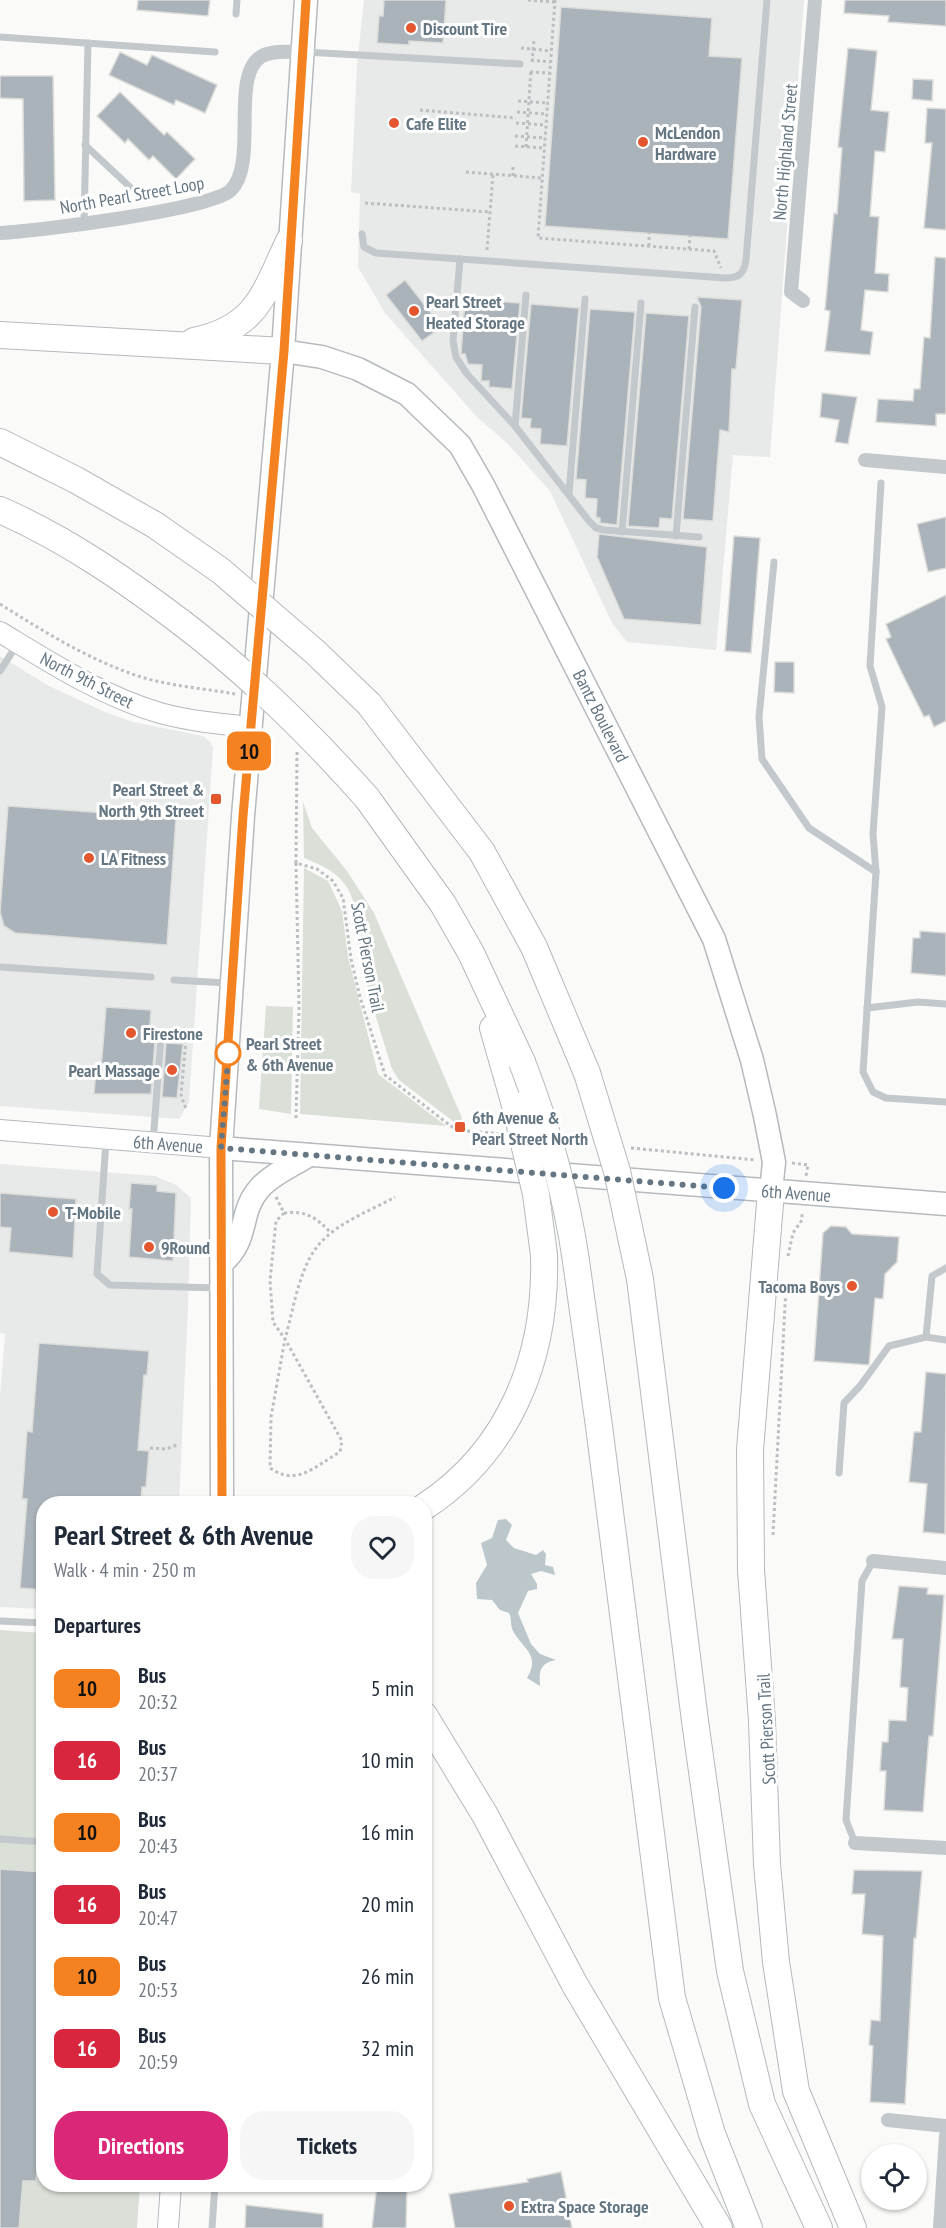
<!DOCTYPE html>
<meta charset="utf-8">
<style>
:root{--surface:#fff;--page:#f6f6f7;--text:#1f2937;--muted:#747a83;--accent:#db2777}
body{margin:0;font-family:"PT Sans Narrow",sans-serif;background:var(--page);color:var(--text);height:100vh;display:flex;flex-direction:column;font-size:22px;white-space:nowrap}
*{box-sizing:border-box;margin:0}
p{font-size:20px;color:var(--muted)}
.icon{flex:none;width:33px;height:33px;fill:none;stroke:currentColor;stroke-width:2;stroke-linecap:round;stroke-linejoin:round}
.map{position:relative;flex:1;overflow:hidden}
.drawer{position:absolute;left:36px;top:1496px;width:396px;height:696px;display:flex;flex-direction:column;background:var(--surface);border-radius:24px;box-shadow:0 2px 4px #0004}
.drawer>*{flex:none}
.badge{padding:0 12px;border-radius:9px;font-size:21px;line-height:39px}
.tools{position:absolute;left:861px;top:2144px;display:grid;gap:12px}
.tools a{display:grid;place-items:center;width:66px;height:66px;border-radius:50%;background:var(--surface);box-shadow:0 2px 4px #0004;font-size:30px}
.you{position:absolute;width:30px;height:30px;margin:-15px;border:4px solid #fff;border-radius:50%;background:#1a73e8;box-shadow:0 0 0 9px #1a73e833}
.map>.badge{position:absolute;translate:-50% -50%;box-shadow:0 0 0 3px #fff}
h2{padding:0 18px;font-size:22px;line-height:54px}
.round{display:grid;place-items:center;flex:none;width:63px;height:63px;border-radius:24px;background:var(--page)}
.head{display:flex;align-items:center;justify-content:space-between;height:102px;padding:0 18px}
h1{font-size:28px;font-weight:800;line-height:45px}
.action{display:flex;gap:12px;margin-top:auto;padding:12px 18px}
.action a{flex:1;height:69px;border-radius:24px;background:var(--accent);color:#fff;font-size:24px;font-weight:800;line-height:69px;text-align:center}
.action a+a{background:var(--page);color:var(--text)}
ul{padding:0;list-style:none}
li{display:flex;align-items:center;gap:18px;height:72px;padding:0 18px}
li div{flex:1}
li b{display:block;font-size:22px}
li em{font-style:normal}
li .badge{min-width:66px;font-weight:700;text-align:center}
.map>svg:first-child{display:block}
.built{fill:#e8e9e9}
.green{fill:#dadfd7}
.water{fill:#bbc7cb}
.building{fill:#aab3b9;stroke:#dcdcda;stroke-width:1.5}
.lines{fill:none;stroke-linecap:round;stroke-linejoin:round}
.secondary-casing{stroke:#b3babf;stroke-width:22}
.primary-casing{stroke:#b5babe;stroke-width:25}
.highway-casing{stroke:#b4b9bd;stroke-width:28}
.path{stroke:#bbbfc2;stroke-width:3;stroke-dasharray:3 3;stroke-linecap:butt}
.lane{stroke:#c3c8cc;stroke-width:7}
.street{stroke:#c3c8cc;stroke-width:14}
.secondary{stroke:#fff;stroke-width:20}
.primary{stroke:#fff;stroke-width:22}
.highway{stroke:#fff;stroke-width:26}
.highway-bridge-casing{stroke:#b4b9bd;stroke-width:28;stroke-linecap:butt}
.highway-bridge{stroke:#fff;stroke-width:26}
.line-casing{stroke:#fff;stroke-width:14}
.line{stroke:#f58220;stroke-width:9}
.walk{stroke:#657683;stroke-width:6;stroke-dasharray:0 10.8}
.poi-dot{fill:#e4572e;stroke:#fff;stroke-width:2}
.stop-dot{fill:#fff;stroke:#f58220;stroke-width:3}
.labels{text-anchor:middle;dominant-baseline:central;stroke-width:6;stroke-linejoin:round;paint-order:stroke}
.poi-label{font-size:18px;font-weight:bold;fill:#657683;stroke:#fff;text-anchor:start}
.street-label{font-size:18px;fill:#657683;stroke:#fff}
.stop-label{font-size:18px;font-weight:bold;fill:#657683;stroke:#fff;text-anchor:start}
</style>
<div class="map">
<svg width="946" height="2228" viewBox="0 0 946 2228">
<rect width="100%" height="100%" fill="#fafaf8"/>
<g class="built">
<polygon points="364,0 804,0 770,457 733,455 716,650 627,642 612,623 550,491 508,444 477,417 385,313 358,267 360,194 351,192 357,65"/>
<polygon points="0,656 49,686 105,712 133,722 203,736 211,743 213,748 189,1102 179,1119 0,1106"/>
<polygon points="0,1164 155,1176 176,1185 191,1198 188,1307 179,1503 44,1503 43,1609 0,1607 0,1397 5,1334 0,1333"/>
</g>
<g class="green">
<path d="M303,802l9,26 35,43 27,42 88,205 -4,7 -59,-45 -7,-11c-13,-42 -26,-82 -35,-125 -3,-18 1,-38 -9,-55 -10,-17 -27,-24 -44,-31z"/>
<polygon points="304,868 328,881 342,911 348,957 378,1074 446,1126 300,1114"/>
<polygon points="266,1006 293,1007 291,1114 259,1109"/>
<polygon points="0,1630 43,1633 44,2184 140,2184 137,2228 0,2228"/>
</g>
<path class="water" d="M506,1519l6,6 -6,15 8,8 22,7 7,-5 3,4 -1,11 8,2 2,8 -14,-4 -10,3 6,10v5l-9,2 -10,22 13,31 9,10 16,6c-16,3 -17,11 -16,26l-13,-8c14,-23 -4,-29 -14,-47 -3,-6 -1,-12 -4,-18l-9,-3 -8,-10 -15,-1 -1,-16 11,-18 -6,-22 11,-5 6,-18z"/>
<g class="building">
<polygon points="138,0 210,0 208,16 137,10"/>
<polygon points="384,0 446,0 443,43 409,41 409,45 377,43 379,16 383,16"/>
<polygon points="845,0 946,0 946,26 888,22 889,16 844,13"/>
<polygon points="561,7 712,18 709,56 742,58 728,239 545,226"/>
<polygon points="848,48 877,51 871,110 889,112 885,152 875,151 870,216 879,217 875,273 889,274 888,292 865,290 861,330 873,332 870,355 825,351 830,311 825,310 834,213 837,214 842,148 838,147"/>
<polygon points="120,52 147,65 152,55 217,85 205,113 176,100 174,105 109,75"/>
<polygon points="0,76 53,76 55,200 24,201 23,99 0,98"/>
<polygon points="913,79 933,80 932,101 912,99"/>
<polygon points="120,92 164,135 167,132 195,159 176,179 153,156 149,160 128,139 125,143 97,116"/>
<polygon points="927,108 946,109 946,230 924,228 932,143 925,143"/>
<polygon points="935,257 946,258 946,414 936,414 936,426 876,422 878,399 913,401 914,389 920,389 924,337 930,338"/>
<polygon points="405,280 442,327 422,341 386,295"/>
<polygon points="697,297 742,300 736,369 732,369 729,432 720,430 713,521 683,519 701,307"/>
<polygon points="465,299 520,303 512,389 489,387 489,381 481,381 482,365 468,364 465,354 461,354"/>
<polygon points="531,304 579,308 567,446 540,444 541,429 530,428 531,419 521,418"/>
<polygon points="590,309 635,312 617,525 600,523 600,518 596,517 597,499 585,498 586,480 576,479"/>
<polygon points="646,313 689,316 672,519 660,518 659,528 628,526"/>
<polygon points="822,393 857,397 848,444 835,442 839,420 820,417"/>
<polygon points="946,517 946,568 928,572 917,524"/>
<polygon points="599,534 707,547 701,625 624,619 597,557"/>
<polygon points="734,536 760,538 751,653 725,651"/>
<polygon points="946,595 946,721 934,727 929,715 924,717 902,673 886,639 891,637 886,624"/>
<polygon points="775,662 794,662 794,693 774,692"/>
<polygon points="8,806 176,818 167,945 15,933 4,926 0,912"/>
<polygon points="920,931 946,933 946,976 911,973 913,938 920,938"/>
<polygon points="106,1007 151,1010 149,1041 155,1041 151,1094 94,1094 96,1068 101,1069"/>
<polygon points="166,1043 183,1044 177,1098 162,1097"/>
<polygon points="131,1183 157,1185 157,1191 176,1193 173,1261 129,1257 132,1209 129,1209"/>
<polygon points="0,1193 76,1199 73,1258 9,1252 11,1228 0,1227"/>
<polygon points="831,1226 846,1227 852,1234 899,1237 897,1262 885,1274 883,1299 875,1298 869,1365 814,1361 823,1233"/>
<polygon points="39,1343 149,1351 147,1375 144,1375 138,1450 149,1451 146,1487 142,1487 141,1503 44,1503 44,1590 20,1588 27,1499 22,1499 27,1431 32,1432"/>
<polygon points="926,1372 946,1374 945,1534 923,1532 927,1484 909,1482 914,1432 921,1432"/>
<polygon points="899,1586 928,1588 927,1594 944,1595 933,1736 929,1736 923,1812 884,1810 886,1771 880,1771 882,1742 888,1742 889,1720 906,1721 908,1688 900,1687 903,1639 892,1639"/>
<polygon points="0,1869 44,1872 39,1991 44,1991 44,2112 41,2111 36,2181 23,2181 19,2228 0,2228"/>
<polygon points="854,1870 922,1871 916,1938 914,1938 905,2104 870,2102 873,2046 869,2045 871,2020 880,2021 883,1936 862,1934 865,1894 852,1894"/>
<polygon points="561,2172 572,2228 455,2228 449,2194 528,2182 527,2179"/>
<polygon points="377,2184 407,2184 406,2228 372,2228"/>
<polygon points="246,2205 323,2214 323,2228 245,2228"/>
</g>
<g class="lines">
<g class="secondary-casing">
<g id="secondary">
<path d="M0,632c51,31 102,64 160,81 29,8 60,11 90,14"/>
<polyline points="0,1130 221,1148"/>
<polyline points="168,2228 171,2184"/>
</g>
</g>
<g class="primary-casing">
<g id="primary">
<polyline points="283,351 322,357 358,369 407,394 460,445 483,485 714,939 752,1060 765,1116 774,1162 771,1191"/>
<polyline points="221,1148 946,1204"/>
<path d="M222,1263c28,-24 16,-50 37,-74 11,-14 35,-24 50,-34"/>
<polyline points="222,1503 221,1148 243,816 283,351 306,0"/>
</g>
</g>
<g class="highway-casing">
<g id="highway">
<polyline points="0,335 283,351"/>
<path d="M194,341c63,-13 70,-47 95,-100"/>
<polyline points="0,442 76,480 155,525"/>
<path d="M0,510c66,29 124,69 182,113"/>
<polyline points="369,704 482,852 534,947 587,1073"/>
<polyline points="367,798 443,904 471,953 522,1062"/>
<polyline points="493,1028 515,1105"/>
<polyline points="771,1191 750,1450 751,1570 762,1721 767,1864 776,1962 796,2091 853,2228"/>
<polyline points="576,1261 599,1426 672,1998 712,2134 749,2228"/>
<polyline points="640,1279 695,1721 730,1971 762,2104 819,2228"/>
<path d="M424,1507c87,-57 123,-151 120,-252"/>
<polyline points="424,1715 485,1815 575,1985 719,2228"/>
</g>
</g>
<g class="path">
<polyline points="528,0 555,2"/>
<polyline points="555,0 538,238 714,251 721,268"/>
<polyline points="521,48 551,51"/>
<polyline points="531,60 550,62"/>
<polyline points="532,62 534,40"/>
<polyline points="530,72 549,73"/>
<polyline points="518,101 547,103"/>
<polyline points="420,110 516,118"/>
<polyline points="517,112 546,114"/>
<polyline points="516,123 545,125"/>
<polyline points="515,136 545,138"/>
<polyline points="515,146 544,148"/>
<polyline points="526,147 531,69"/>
<polyline points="466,172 542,178"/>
<polyline points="513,176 513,165"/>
<polyline points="365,203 490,212"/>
<polyline points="649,246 649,233"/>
<polyline points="689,249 690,236"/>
<polyline points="487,250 493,174"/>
<path d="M0,604c43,27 86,54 135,71 32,11 67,13 100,19"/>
<polyline points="297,752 296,863 317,869 333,881 343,898 351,959 360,997 385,1075 456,1130 502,1134"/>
<polyline points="181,1038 186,1039 181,1095 186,1109"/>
<polyline points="296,1118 299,1007 296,863"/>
<polyline points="572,1142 586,1143"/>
<polyline points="631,1148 756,1160"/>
<polyline points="792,1163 808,1165 806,1176"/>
<path d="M276,1197l8,16c22,-3 33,5 47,20"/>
<path d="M284,1213l-8,8 -6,60 3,41 12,17 -14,78 -1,51c27,19 45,-2 70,-16l2,-11 -57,-102c8,-28 13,-64 29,-88 17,-26 54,-39 81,-54"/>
<polyline points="788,1256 793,1233 802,1220 802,1212"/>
<polyline points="150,1448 166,1449 177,1445"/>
<polyline points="773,1535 786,1287"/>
<polyline points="41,1590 41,1598 44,1598"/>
</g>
<g class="lane">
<polyline points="236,14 237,0"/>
<polyline points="0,37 215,52"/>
<polyline points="305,52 520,64"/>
<polyline points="85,145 130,187"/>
<polyline points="84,224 88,43"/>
<path d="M362,234l2,13 12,6 349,25c14,0 19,-4 21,-18l21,-260"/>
<polyline points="460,259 453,341 456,357 467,374 515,426 589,521 596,528 604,530 699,537"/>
<polyline points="515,426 526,295"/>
<polyline points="881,483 870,666 882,707 873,834 876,872 863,1072 873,1092 886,1098 946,1102"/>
<polyline points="569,493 585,299"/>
<polyline points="622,532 641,303"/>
<polyline points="676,536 695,307"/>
<polyline points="774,562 759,717 762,759 809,828 876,872"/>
<polyline points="0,671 16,646"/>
<polyline points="0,967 151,977"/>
<polyline points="174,980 227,983"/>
<polyline points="867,1008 918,1002 946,1004"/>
<polyline points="106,1141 97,1274 110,1285 219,1288"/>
<polyline points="153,1142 161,1037 170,1038"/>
<polyline points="926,1337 932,1276 946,1268"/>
<polyline points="839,1473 844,1403 860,1386 889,1346 926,1337 946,1340"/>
<polyline points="0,1621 44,1623"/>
<polyline points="0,1839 44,1842"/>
<polyline points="855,1843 846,1820 862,1581 873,1561"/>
<polyline points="212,2228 215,2184"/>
</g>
<g class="street">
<path d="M0,233c36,-2 211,-23 231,-43 28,-28 -2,-115 31,-134 11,-6 28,-4 40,-4"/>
<polyline points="803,301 791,292 815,0"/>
<polyline points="865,460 946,467"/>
<polyline points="873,1561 946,1568"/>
<polyline points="855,1843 946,1848"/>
<polyline points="888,2120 946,2126"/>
<polyline points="940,2228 946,2136"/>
</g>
<use href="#secondary" class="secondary"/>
<use href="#primary" class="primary"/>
<use href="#highway" class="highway"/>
<g class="highway-bridge-casing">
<g id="highway-bridge">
<polyline points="155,525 221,571 315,652 369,704"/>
<path d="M182,623c67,51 129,112 185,175"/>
<path d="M522,1062c25,65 44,129 54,199"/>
<polyline points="587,1073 617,1171 640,1279"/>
<polyline points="515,1105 536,1194 544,1255"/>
</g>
</g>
<use href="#highway-bridge" class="highway-bridge"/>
</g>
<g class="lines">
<g class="line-casing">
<polyline id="line" points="222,1503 221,1148 243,816 284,351 306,0"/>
</g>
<use href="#line" class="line"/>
<polyline class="walk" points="228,1053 229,1046 221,1148 724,1188"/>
</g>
<g class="poi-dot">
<circle cx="411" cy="28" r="6"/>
<circle cx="394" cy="123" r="6"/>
<circle cx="643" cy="142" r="6"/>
<circle cx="414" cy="311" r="6"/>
<rect x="210" y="793" width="12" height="12" rx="3"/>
<circle cx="89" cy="858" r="6"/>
<circle cx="131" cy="1033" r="6"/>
<circle cx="172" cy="1070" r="6"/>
<rect x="454" y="1121" width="12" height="12" rx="3"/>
<circle cx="53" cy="1212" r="6"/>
<circle cx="149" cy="1247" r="6"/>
<circle cx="852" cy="1286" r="6"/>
<circle cx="509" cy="2206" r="6"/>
</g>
<circle class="stop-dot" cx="228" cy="1053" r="12"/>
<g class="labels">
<g class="poi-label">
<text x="423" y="28">Discount Tire</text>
<text x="406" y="123">Cafe Elite</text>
<text x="655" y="132">McLendon<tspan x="655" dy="21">Hardware</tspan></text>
<text x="426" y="301">Pearl Street<tspan x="426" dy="21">Heated Storage</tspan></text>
<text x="204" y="789" text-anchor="end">Pearl Street &amp;<tspan x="204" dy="21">North 9th Street</tspan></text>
<text x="101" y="858">LA Fitness</text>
<text x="143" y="1033">Firestone</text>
<text x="160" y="1070" text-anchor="end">Pearl Massage</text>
<text x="472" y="1117">6th Avenue &amp;<tspan x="472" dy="21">Pearl Street North</tspan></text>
<text x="65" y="1212">T-Mobile</text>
<text x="161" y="1247">9Round</text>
<text x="840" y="1286" text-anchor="end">Tacoma Boys</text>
<text x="521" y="2206">Extra Space Storage</text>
</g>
<g class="street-label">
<text transform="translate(785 152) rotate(-85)">North Highland Street</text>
<text transform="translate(132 195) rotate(-10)">North Pearl Street Loop</text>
<text transform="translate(87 680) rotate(27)">North 9th Street</text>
<text transform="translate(601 716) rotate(63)">Bantz Boulevard</text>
<text transform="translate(368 957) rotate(79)">Scott Pierson Trail</text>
<text transform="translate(168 1144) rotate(4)">6th Avenue</text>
<text transform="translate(796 1193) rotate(4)">6th Avenue</text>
<text transform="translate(766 1729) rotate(-93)">Scott Pierson Trail</text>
</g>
<g class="stop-label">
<text x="246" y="1043">Pearl Street<tspan x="246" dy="21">&amp; 6th Avenue</tspan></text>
</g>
</g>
</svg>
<div class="tools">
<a><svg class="icon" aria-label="locate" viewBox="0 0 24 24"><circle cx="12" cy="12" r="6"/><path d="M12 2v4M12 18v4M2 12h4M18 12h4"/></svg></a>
</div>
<div class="you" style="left:724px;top:1188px"></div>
<b class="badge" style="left:249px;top:751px;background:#f58220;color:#111">10</b>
<section class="drawer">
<div class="head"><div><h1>Pearl Street &amp; 6th Avenue</h1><p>Walk · 4 min · 250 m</p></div><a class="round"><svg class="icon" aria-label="heart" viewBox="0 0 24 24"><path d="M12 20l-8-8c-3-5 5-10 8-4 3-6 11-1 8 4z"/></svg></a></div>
<h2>Departures</h2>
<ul>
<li><span class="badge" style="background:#f58220;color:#111">10</span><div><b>Bus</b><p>20:32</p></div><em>5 min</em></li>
<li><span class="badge" style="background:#d7263d;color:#fff">16</span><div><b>Bus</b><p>20:37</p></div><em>10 min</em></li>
<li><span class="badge" style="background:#f58220;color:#111">10</span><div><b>Bus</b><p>20:43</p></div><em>16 min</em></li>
<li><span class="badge" style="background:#d7263d;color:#fff">16</span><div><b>Bus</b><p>20:47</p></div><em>20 min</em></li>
<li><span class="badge" style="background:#f58220;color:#111">10</span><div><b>Bus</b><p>20:53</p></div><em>26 min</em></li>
<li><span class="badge" style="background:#d7263d;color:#fff">16</span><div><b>Bus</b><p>20:59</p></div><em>32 min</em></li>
</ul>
<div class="action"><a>Directions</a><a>Tickets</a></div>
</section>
</div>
